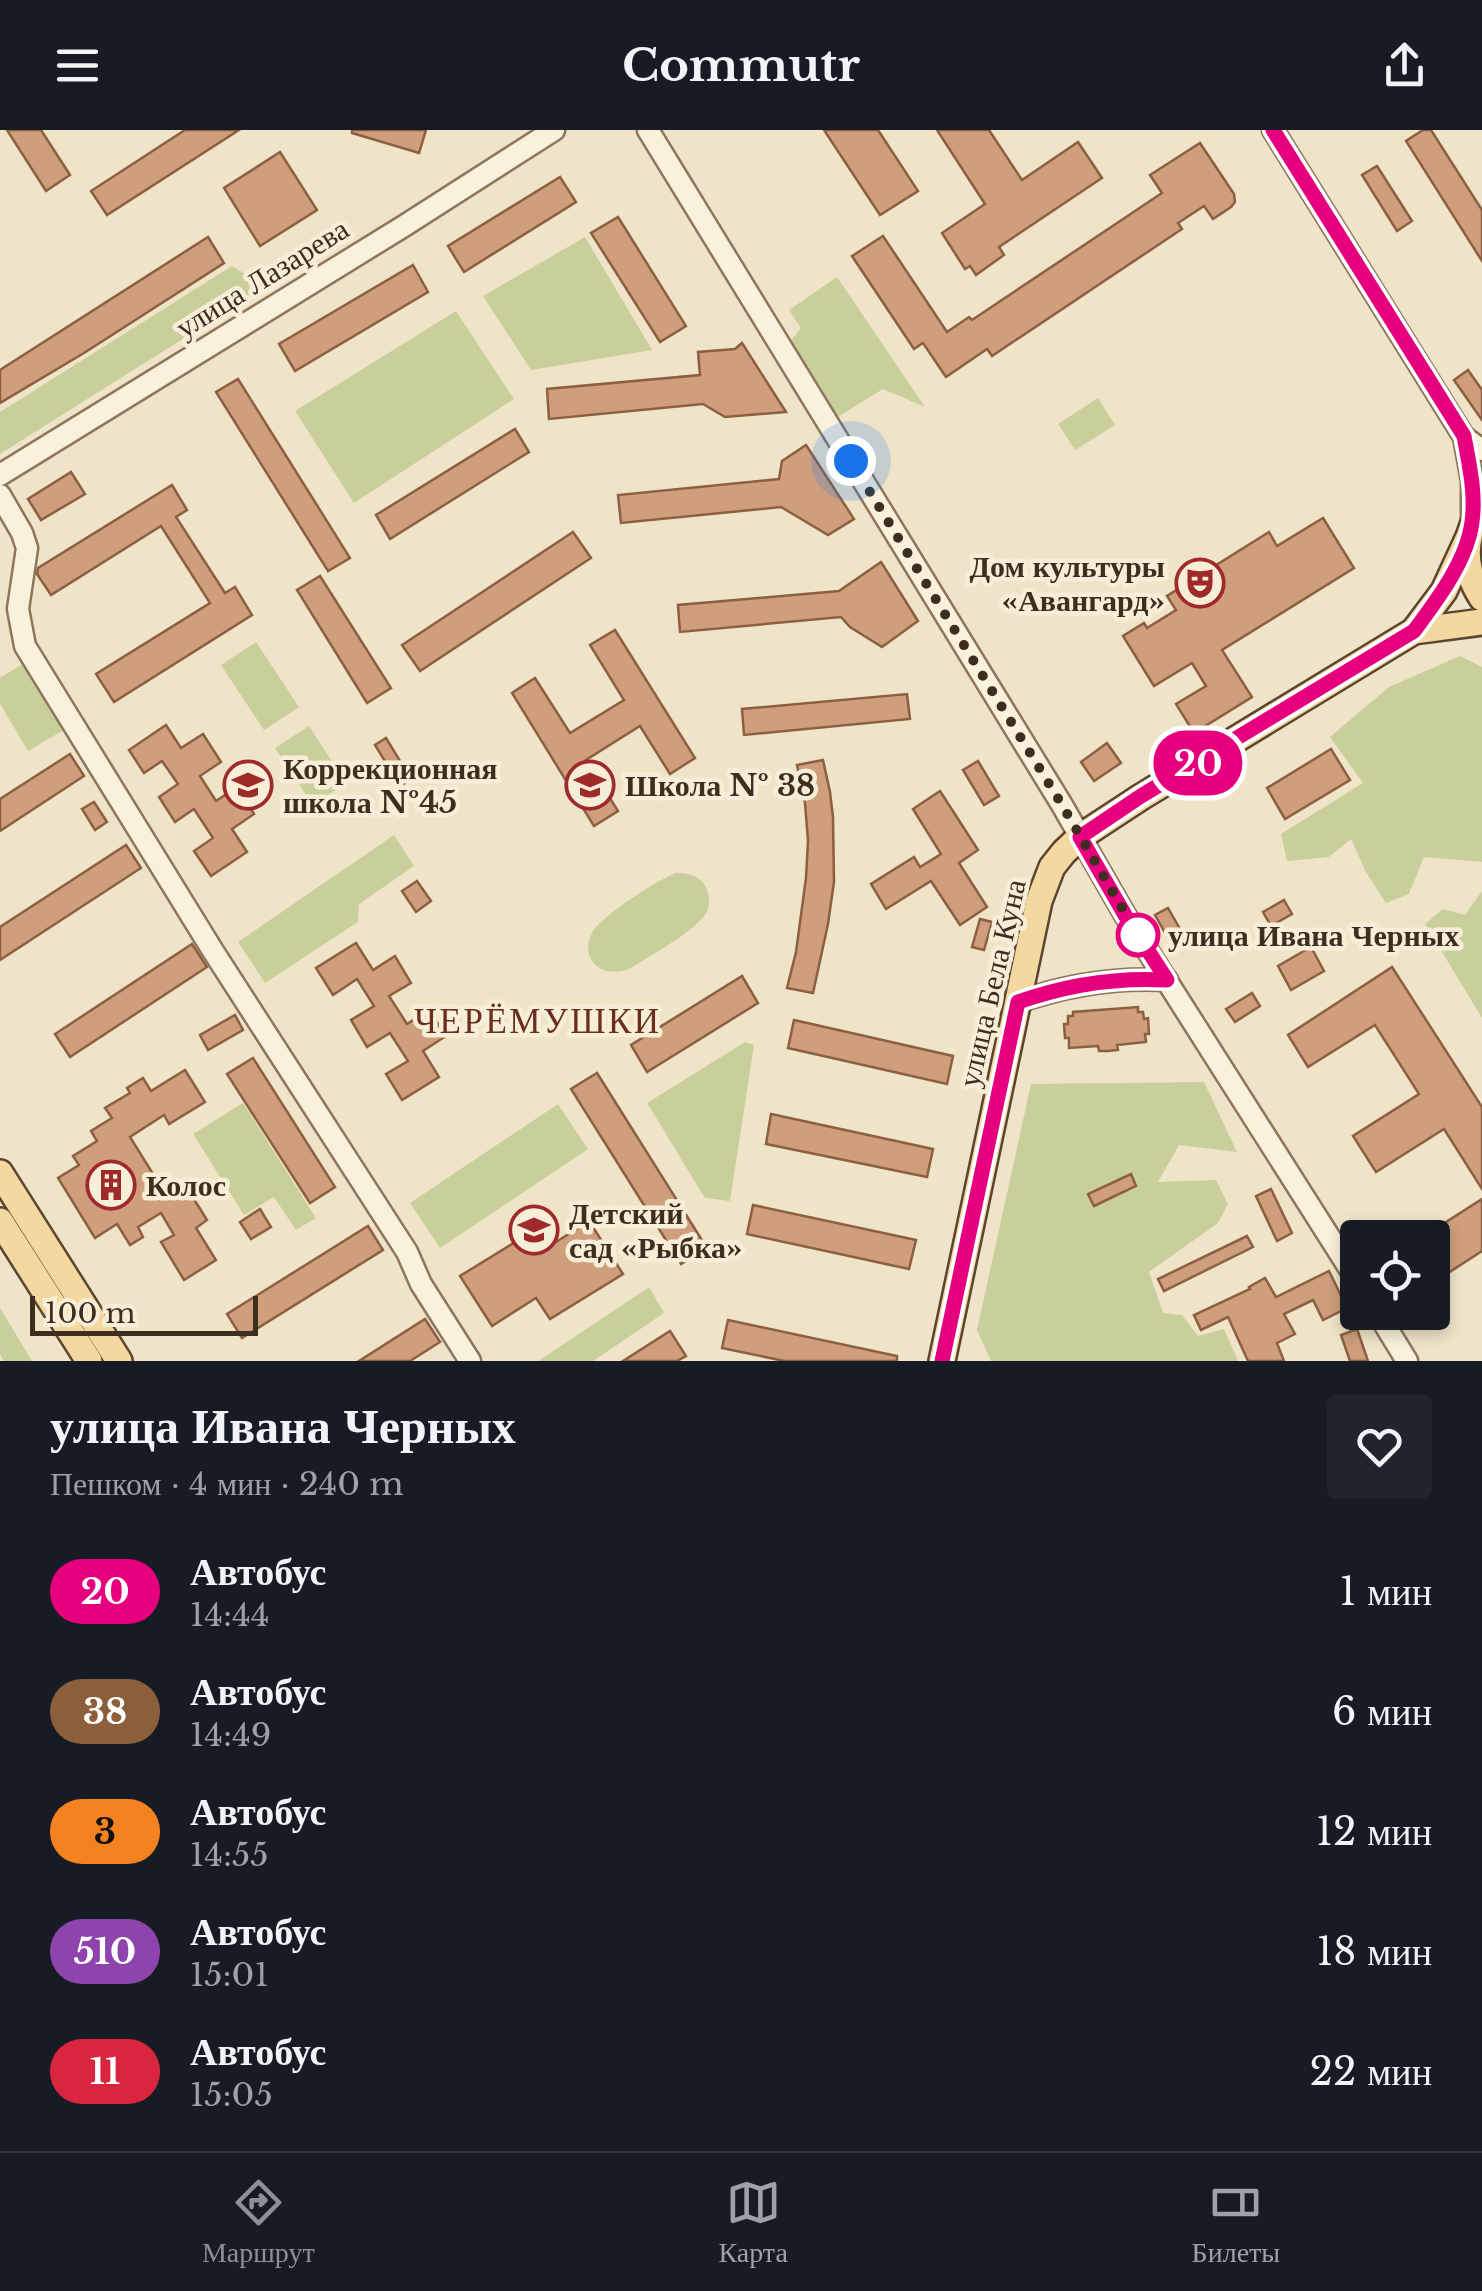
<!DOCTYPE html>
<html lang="ru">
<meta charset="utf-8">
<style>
:root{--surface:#171b24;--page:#20242c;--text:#f1f3f6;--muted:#9ea1a6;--line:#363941;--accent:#8c9099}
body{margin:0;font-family:"Libre Baskerville",serif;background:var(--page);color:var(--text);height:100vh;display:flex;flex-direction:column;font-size:38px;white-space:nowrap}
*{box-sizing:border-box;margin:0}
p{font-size:32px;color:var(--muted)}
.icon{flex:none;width:55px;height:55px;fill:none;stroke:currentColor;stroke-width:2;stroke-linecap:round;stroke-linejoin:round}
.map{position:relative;height:1231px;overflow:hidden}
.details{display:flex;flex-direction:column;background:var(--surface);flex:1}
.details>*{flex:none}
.badge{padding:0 20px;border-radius:32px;font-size:35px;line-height:65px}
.buttons{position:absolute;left:1340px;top:1090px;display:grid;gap:20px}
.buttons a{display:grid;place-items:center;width:110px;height:110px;border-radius:10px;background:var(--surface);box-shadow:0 5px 15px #0003;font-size:50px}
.scale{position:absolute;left:30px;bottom:25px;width:228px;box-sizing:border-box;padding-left:10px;border:5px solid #3d2e20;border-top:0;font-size:28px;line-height:35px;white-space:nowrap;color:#3d2e20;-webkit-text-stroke:8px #f7eed8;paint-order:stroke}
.you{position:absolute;width:50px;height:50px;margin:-25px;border:8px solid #fff;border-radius:50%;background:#1a73e8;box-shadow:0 0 0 15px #1a73e833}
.map>.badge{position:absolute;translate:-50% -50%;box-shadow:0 0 0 5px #fff}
.round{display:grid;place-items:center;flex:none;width:105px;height:105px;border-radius:10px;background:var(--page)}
.headline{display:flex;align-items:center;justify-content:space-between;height:170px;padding:0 50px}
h1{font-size:48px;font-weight:700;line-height:75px}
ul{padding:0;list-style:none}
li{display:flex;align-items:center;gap:30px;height:120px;padding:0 50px}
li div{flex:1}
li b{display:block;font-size:38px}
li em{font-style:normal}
li .badge{min-width:110px;font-weight:700;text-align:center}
header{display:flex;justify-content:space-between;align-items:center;height:130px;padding:0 50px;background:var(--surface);font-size:45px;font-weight:700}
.tab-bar{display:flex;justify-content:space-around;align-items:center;height:140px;border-top:2px solid var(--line);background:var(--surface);font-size:28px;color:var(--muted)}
.tab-bar a{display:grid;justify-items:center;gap:5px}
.tab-bar .active{color:var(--accent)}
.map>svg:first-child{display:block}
.green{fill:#c9cf9b}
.building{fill:#cf9f7d;stroke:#8d5f41;stroke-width:2.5}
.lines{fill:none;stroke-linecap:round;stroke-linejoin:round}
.minor-casing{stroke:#8d765c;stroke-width:25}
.major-casing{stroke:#5b4430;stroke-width:30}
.minor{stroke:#faf1dc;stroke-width:20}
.major{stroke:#f3d9a0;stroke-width:25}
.line-casing{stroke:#fff;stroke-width:22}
.line{stroke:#e6007e;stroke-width:15}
.walk{stroke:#3d2e20;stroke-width:10;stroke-dasharray:0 18}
.stop-dot{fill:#fff;stroke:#e6007e;stroke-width:5}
.labels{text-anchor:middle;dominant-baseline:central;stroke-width:9;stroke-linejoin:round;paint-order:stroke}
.street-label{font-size:30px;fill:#3d2e20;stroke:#f7eed8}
.poi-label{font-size:30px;font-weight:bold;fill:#3d2e20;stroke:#f7eed8;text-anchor:start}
.stop-label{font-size:30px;font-weight:bold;fill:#3d2e20;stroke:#f7eed8;text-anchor:start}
.quarter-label{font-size:35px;letter-spacing:2.5px;fill:#6b2e1e;stroke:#f7eed8}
</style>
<header><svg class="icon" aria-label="menu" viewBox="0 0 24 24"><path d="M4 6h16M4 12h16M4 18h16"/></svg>Commutr<svg class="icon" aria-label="share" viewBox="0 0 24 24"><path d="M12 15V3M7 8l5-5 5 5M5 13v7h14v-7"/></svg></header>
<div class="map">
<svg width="1482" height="1231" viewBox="0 0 1482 1231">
<rect width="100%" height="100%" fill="#f0e4c8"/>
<g class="green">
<polygon points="585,107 652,220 531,240 483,166"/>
<polygon points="232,136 247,145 251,166 0,324 0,282"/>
<polygon points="837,147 925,277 883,259 836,288 790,212 801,198 789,180"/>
<polygon points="456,181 514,269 354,373 295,281"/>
<polygon points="1098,268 1115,295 1075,320 1058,294"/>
<polygon points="256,512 299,577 264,600 221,535"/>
<polygon points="1460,526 1482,537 1482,732 1424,727 1409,764 1386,773 1366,742 1351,709 1329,727 1287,731 1281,704 1363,653 1330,607 1389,557"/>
<polygon points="24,533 64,600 28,621 0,574 0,548"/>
<polygon points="309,596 346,653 313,675 275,618"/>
<polygon points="394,705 414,736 359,774 358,792 265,853 238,812"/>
<path d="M675,743c14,0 27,3 32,17 3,7 3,16 -1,23 -10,18 -58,44 -77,56 -36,13 -56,-23 -27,-48 20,-18 50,-37 73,-48z"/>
<polygon points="1482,761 1482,888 1425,794 1443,779 1465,785"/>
<polygon points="745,912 754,915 730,1071 705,1068 647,973"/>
<polygon points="1204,952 1237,1022 1179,1015 1158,1052 1216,1050 1228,1074 1218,1093 1149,1142 1163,1183 1182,1185 1198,1206 1224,1199 1238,1231 991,1231 977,1200 1031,954"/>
<polygon points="243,973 316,1088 296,1100 274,1067 244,1085 193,1004"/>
<polygon points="558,974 588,1019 440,1118 410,1073"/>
<polygon points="649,1157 664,1183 593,1231 538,1231"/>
<polygon points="0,1178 32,1231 4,1231 0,1224"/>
</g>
<g class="building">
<polygon points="7,0 41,0 70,45 46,61"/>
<polygon points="185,0 239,0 107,85 91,61"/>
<polygon points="352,0 426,0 419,23 352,3"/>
<polygon points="824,0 878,0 918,61 880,85"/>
<polygon points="937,0 989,0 1022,50 1078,12 1102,48 999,117 1004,125 976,145 970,136 965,139 942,103 985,74"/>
<polygon points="1423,0 1431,0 1482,80 1482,131 1406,11"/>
<polygon points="1200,13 1234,64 1235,72 1231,77 1213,89 1204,76 1178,93 1182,99 992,226 987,219 946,247 923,213 914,219 852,126 883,106 947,202 969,187 972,190 1162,63 1150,45"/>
<polygon points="280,22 317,80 260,116 224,58"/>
<polygon points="1377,36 1412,91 1397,101 1362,45"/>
<polygon points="560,47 576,72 464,142 448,116"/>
<polygon points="618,87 686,196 660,212 591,103"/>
<polygon points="208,107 224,133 84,223 0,273 0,240"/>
<polygon points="413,135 428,162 295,241 279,214"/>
<polygon points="742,213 786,282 725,287 703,274 549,289 547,259 700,245 698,222 735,219"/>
<polygon points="1468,240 1482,260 1482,290 1454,250"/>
<polygon points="238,249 350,428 328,441 216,262"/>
<polygon points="515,299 529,322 390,409 376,385"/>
<polygon points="806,315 854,389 828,405 781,377 621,393 618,365 779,349 782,331"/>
<polygon points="71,342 85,364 41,390 28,369"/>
<polygon points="172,355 187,380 176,387 225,463 235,457 252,485 114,572 96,544 210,473 161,396 51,465 37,444 38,438"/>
<polygon points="1323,388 1354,438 1222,520 1252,567 1194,603 1176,574 1206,556 1192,533 1154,556 1123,506 1144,493 1147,498 1176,480 1167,466 1269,402 1277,416"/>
<polygon points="573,402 591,428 420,541 402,515"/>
<polygon points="881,432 918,491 882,517 850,497 841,487 680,502 678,475 839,461"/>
<polygon points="320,446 391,558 367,573 297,460"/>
<polygon points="615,500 695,628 670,644 640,596 586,630 618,681 594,696 512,563 535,548 570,603 624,570 590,515"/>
<polygon points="907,564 910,589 744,605 742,579"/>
<polygon points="166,595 181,618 203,604 221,632 200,646 216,671 237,657 254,684 232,699 247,722 211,746 194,721 213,708 194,679 175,692 159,667 178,654 162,631 144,643 129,620"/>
<polygon points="386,608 411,649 400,656 375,615"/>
<polygon points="1107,613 1121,633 1094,651 1081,632"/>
<polygon points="1331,619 1350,650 1285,689 1267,658"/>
<polygon points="70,624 84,646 0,701 0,669"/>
<polygon points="823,630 830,662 833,687 834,752 828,794 813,863 787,858 796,822 806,748 808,711 805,673 797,635"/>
<polygon points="978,631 999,666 984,675 963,640"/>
<polygon points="940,661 978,720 959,733 987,777 960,795 931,751 886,779 871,754 914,727 920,737 941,724 913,679"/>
<polygon points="94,672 107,692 95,700 82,679"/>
<polygon points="126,715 141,738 0,830 0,797"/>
<polygon points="417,751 431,771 416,782 402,761"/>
<polygon points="1284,770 1292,784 1271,796 1263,782"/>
<polygon points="1168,778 1180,799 1167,806 1155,785"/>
<polygon points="980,789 992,792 984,820 972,817"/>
<polygon points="356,813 373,840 395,826 411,853 389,866 407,894 429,880 446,906 423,921 439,947 402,970 386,944 408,931 390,903 367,917 351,890 374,876 357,849 333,865 316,838"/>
<polygon points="192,814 207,837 70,927 55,904"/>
<polygon points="1311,817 1324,841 1291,860 1278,836"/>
<polygon points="1392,837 1482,977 1482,1059 1444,999 1376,1042 1353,1006 1419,964 1375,895 1308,937 1288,905"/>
<polygon points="742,846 758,873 647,942 631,915"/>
<polygon points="1252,863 1260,876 1235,892 1226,879"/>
<polygon points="1138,877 1138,882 1143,882 1144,889 1148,888 1149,904 1145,904 1146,912 1117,915 1118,920 1108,921 1099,921 1098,916 1069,918 1069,908 1065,908 1064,894 1068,894 1068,886 1073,886 1073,882"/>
<polygon points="235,885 243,900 208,920 200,905"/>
<polygon points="794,890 953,926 947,954 788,918"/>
<polygon points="253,928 335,1057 310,1073 227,944"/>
<polygon points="185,940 205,972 169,994 164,985 130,1007 166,1065 184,1053 207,1090 196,1098 216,1130 184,1150 161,1112 174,1105 161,1083 138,1097 143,1107 130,1115 117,1094 95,1108 58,1048 79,1035 73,1026 97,1011 91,1001 112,988 105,978 130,963 127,958 143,948 151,961"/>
<polygon points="597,943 707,1118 681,1134 571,959"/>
<polygon points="771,984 933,1019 927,1047 766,1014"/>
<polygon points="1131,1044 1136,1056 1094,1076 1088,1064"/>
<polygon points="1271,1059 1292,1103 1277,1111 1256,1066"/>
<polygon points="1482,1069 1482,1121 1442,1147 1432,1131 1432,1101"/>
<polygon points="753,1075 916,1110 909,1139 747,1104"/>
<polygon points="260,1079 271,1097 251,1109 240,1092"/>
<polygon points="589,1091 623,1144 550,1189 536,1168 492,1196 460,1146 533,1101 545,1119"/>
<polygon points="368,1096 383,1120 242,1208 227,1184"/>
<polygon points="1247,1106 1253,1117 1164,1161 1158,1149"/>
<polygon points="1329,1141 1347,1178 1323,1190 1313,1170 1284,1184 1295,1204 1277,1213 1284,1231 1248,1231 1228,1187 1201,1200 1194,1185 1250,1159 1249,1157 1265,1148 1276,1167"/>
<polygon points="425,1189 440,1212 426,1221 410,1231 359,1231"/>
<polygon points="728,1190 897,1226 897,1231 784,1231 722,1218"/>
<polygon points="1357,1199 1368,1231 1350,1231 1341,1205"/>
<polygon points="670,1201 686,1226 677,1231 623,1231"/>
</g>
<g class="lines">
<g class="minor-casing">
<g id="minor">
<polyline points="648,0 1062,675 1125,785 1358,1152"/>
<polyline points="1273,0 1464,307 1482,320"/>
<polyline points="1464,307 1472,351 1472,396"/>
<polyline points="0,345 404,96 554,0"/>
<polyline points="0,365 22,403 27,418 18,479 25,516 213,821 407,1122 421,1154 470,1231"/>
<path d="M1018,872c48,-17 97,-25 149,-22"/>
<polyline points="1377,1182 1407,1231"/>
</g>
</g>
<g class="major-casing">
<g id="major">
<path d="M1482,379c-20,29 -19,60 0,89"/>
<polyline points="1414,501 1444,461 1468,409"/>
<polyline points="0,1043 119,1231"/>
<polyline points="0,1091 89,1231"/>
<polyline points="942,1231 1039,771 1052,737 1064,722 1080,707 1141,667 1414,501 1482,492"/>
</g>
</g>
<use href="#minor" class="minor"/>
<use href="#major" class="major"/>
</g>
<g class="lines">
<g class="line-casing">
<path id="line" d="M942,1231l76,-359c48,-17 97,-25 149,-22l-42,-65 -45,-78 61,-41 273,-165c23,-31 53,-70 58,-109 4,-29 -3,-58 -8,-86l-191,-306"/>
</g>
<use href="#line" class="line"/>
<polyline class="walk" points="851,331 1062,675 1138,805"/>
</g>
<defs>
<g id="theatre-ring" transform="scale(2.5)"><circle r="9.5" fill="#f7eed8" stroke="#9e2a2b" stroke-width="1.5"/><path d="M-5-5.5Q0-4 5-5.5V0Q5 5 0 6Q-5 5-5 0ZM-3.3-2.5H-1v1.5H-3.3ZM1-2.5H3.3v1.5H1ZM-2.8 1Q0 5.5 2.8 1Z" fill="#9e2a2b"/></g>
<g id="school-ring" transform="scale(2.5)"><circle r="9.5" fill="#f7eed8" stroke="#9e2a2b" stroke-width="1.5"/><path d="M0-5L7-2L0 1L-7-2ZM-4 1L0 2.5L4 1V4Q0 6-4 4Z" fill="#9e2a2b"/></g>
<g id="building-ring" transform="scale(2.5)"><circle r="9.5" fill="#f7eed8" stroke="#9e2a2b" stroke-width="1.5"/><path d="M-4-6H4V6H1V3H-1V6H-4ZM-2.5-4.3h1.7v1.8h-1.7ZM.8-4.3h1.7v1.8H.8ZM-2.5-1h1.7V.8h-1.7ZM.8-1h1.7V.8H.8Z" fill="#9e2a2b"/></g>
</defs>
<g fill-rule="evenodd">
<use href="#theatre-ring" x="1200" y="453"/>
<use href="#school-ring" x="248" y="655"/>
<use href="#school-ring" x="590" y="655"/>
<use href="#building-ring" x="111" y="1055"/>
<use href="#school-ring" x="534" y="1100"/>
</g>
<circle class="stop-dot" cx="1138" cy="805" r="20"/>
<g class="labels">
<g class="street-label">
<text transform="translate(262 148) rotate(-32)">улица Лазарева</text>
<text transform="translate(992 853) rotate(-77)">улица Бела Куна</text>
</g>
<g class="poi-label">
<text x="1165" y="436" text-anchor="end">Дом культуры<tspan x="1165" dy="34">«Авангард»</tspan></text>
<text x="283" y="638">Коррекционная<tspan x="283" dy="34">школа №45</tspan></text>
<text x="625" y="655">Школа № 38</text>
<text x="146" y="1055">Колос</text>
<text x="569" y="1083">Детский<tspan x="569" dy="34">сад «Рыбка»</tspan></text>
</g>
<g class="stop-label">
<text x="1168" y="805">улица Ивана Черных</text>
</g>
<g class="quarter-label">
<text x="538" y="890">ЧЕРЁМУШКИ</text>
</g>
</g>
</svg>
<div class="buttons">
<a><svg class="icon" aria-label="locate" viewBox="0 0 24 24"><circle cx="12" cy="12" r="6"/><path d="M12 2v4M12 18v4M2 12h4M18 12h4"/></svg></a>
</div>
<div class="scale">100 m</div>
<div class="you" style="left:851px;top:331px"></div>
<b class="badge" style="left:1198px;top:633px;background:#e6007e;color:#fff">20</b>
</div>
<section class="details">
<div class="headline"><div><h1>улица Ивана Черных</h1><p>Пешком · 4 мин · 240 m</p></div><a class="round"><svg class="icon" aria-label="heart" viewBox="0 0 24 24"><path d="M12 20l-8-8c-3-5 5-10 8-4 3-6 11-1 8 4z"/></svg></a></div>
<ul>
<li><span class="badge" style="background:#e6007e;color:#fff">20</span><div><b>Автобус</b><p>14:44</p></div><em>1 мин</em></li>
<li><span class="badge" style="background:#8b5e3c;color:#fff">38</span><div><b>Автобус</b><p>14:49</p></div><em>6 мин</em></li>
<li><span class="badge" style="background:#f58220;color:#111">3</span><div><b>Автобус</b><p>14:55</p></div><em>12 мин</em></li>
<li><span class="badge" style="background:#8e44ad;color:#fff">510</span><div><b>Автобус</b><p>15:01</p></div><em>18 мин</em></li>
<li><span class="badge" style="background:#d7263d;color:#fff">11</span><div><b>Автобус</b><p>15:05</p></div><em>22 мин</em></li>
</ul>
</section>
<nav class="tab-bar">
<a class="active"><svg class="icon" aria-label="directions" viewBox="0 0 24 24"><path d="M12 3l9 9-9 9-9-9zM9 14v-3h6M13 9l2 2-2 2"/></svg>Маршрут</a>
<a><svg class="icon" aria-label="map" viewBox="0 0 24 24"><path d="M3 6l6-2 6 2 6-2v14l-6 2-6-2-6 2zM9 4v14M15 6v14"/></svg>Карта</a>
<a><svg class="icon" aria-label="tickets" viewBox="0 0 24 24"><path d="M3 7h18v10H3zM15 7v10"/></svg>Билеты</a>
</nav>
